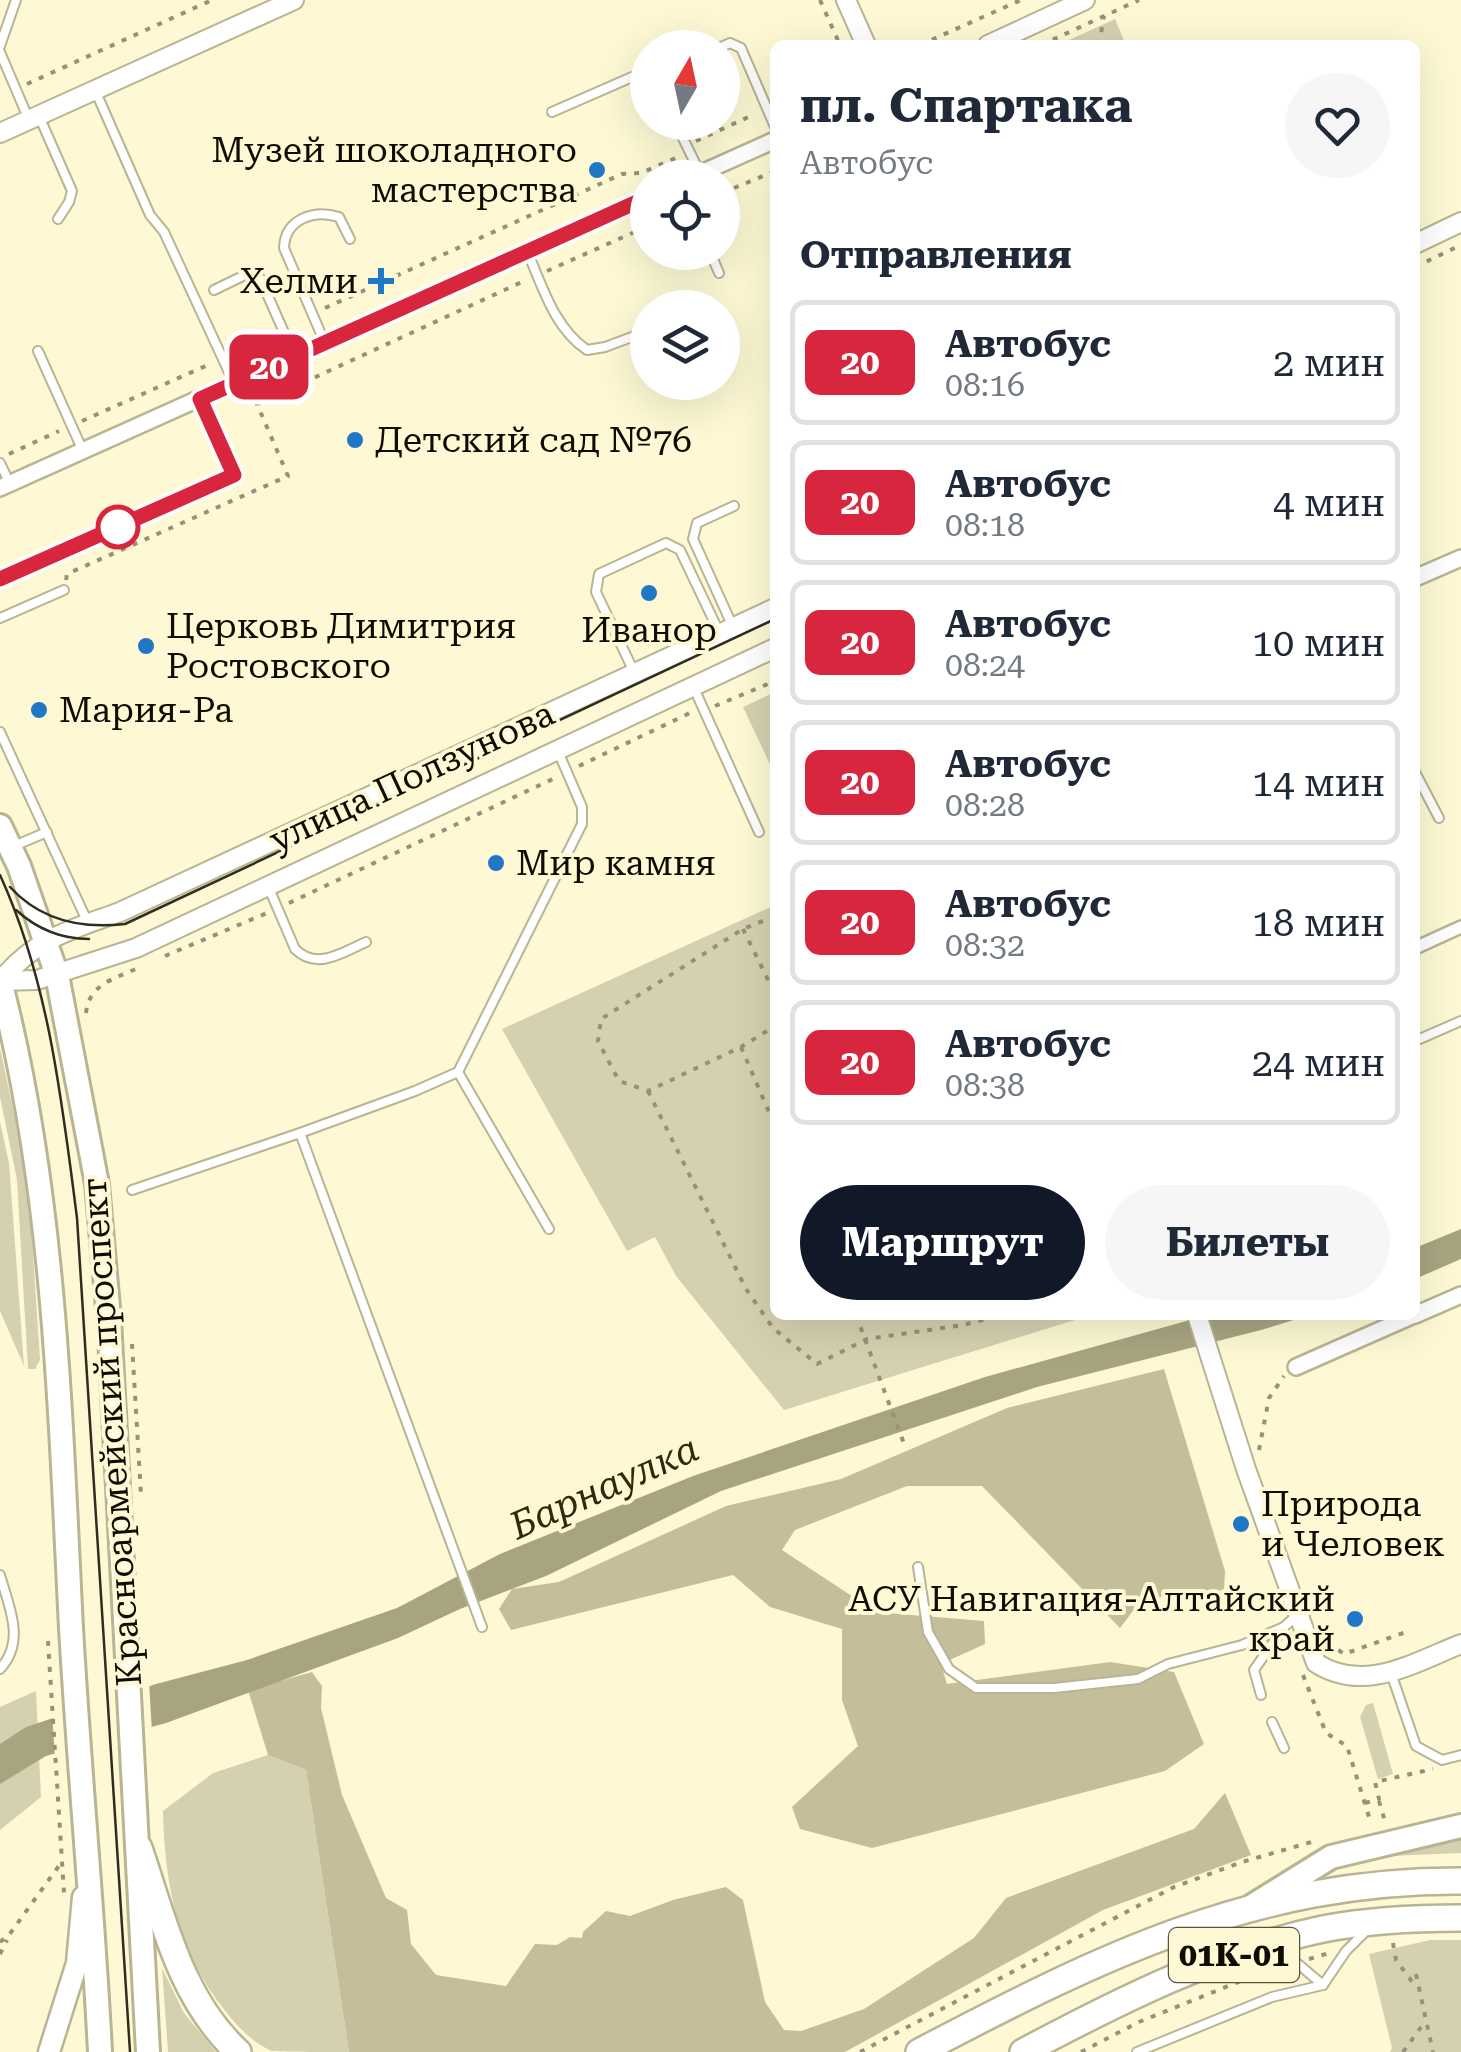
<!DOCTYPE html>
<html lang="ru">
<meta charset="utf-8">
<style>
:root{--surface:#fff;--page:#f6f6f7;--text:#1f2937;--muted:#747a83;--line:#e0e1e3;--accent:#111827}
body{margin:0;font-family:"Roboto Serif",serif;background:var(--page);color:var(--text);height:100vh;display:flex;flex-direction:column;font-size:38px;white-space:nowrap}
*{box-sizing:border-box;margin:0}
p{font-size:32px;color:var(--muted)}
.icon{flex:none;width:55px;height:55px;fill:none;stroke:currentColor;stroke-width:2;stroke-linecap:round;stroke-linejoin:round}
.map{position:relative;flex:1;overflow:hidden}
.sheet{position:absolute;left:770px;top:40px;width:650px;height:1280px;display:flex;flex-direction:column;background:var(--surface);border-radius:15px;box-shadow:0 10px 40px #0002}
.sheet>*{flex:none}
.badge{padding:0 20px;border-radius:15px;font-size:35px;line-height:65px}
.needle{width:65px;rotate:9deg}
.fabs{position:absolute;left:630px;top:30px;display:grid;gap:20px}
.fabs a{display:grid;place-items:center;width:110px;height:110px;border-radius:50%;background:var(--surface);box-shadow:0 10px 40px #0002;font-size:50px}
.map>.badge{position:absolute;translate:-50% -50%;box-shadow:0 0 0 5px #fff}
h2{padding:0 30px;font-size:38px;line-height:90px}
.round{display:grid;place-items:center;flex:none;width:105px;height:105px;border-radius:52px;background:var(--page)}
.overview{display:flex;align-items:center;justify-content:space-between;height:170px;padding:0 30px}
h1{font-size:48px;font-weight:700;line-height:75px}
.button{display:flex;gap:20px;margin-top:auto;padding:20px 30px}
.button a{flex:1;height:115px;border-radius:60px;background:var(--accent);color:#fff;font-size:40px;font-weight:700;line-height:115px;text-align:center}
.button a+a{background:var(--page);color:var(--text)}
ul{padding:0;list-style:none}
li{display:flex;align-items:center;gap:30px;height:125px;margin:0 20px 15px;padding:0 10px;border:5px solid var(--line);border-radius:15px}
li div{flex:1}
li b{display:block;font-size:38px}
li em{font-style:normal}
li .badge{min-width:110px;font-weight:700;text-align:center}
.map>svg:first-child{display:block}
.green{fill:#d5d1b0}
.forest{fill:#c4be9a}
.water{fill:#a9a480}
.pier{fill:#fef9d4}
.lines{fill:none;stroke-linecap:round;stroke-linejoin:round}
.service-casing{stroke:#b9b492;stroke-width:12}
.pedestrian-casing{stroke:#b9b492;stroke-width:16}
.minor-casing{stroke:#b9b492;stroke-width:20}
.tertiary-casing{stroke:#b9b492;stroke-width:22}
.secondary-casing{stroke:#b9b492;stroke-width:25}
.primary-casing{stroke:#b9b492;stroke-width:28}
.trunk-casing{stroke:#b9b492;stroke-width:30}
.path{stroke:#969279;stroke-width:4;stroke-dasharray:5 8;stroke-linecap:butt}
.service{stroke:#fff;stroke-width:8}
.pedestrian{stroke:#fff;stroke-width:11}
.minor{stroke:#fff;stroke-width:15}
.tertiary{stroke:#fff;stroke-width:18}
.secondary{stroke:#fff;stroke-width:20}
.primary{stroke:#fff;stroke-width:22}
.trunk{stroke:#fff;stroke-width:25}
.tram{stroke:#2f2d1f;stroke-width:2.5}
.line-casing{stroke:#fff;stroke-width:22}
.line{stroke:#d7263d;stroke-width:15}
.poi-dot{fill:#2077c5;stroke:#fef9d4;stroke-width:4}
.stop-dot{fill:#fff;stroke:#d7263d;stroke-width:5}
.labels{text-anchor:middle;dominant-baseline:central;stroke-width:8;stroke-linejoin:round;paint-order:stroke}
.shield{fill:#fef9d4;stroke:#575442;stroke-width:2.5}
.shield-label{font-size:32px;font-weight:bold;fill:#0f0d03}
.poi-label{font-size:35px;fill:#0f0d03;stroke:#fef9d4;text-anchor:start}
.street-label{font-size:35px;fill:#0f0d03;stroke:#fef9d4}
.water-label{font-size:38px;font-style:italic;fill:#2f2a0b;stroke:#fef9d4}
</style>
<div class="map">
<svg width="1461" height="2052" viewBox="0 0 1461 2052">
<rect width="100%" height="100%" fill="#fef9d4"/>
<g class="green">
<polygon points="1115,19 1126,45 1058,45"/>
<polygon points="775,692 775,775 743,707"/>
<polygon points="775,905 775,1315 1091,1315 784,1410 676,1276 655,1237 627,1251 502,1029"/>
<polygon points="0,1048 28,1178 40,1360 35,1369 28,1369 17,1180 0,1097"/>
<polygon points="0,1122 9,1163 24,1366 0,1311"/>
<polygon points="36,1691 41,1797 0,1830 0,1707"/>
<polygon points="1373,1703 1393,1774 1378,1779 1360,1717 1366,1705"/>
<path d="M268,1755l38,15 43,282c-19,0 -60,0 -77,-1 -17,-6 -35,-25 -46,-39 -49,-61 -61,-125 -63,-201l50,-38z"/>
<polygon points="1461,1837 1461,1853 1389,1856 1389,1851"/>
<polygon points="1430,1940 1461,1940 1461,2052 1390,2052 1392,2048 1369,1954"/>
<polygon points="162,1968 184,2013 216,2052 168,2052"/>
</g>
<g class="forest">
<polygon points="1164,1369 1225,1571 1224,1591 1142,1599 1120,1628 982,1486 907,1486 795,1530 782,1550 876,1612 984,1621 985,1644 941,1664 947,1684 1110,1662 1174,1672 1204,1744 1165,1771 872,1848 800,1829 792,1807 858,1746 842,1700 842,1629 770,1607 733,1575 511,1630 499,1609 512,1589 559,1582 726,1506 841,1479 1007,1408"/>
<polygon points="312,1672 322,1686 321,1708 342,1795 386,1898 407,1910 411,1944 436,1975 506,1986 535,1944 557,1945 570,1937 582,1938 583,1932 606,1911 630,1916 673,1900 726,1887 743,1900 765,2002 784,2030 801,2031 864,2009 974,1938 1006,1898 1194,1829 1225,1793 1251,1855 1103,1910 845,2052 349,2052 306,1770 268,1755 248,1690"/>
</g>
<g class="water">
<polygon points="1461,1229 1461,1259 1415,1279 1415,1248"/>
<polygon points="1208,1315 1310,1315 1261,1330 1037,1387 721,1491 546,1576 460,1609 398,1638 166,1723 46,1756 0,1784 0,1744 26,1727 156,1684 247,1660 397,1608 500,1554 693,1476 985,1377"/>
</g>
<polygon class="pier" points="149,1681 152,1732 55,1758 52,1713"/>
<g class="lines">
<g class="service-casing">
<g id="service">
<polyline points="0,46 16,0"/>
<polyline points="719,48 730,43 741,48 775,127"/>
<polyline points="0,52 29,120"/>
<polyline points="95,90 150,215 164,232 234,383"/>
<polyline points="552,112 632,77 648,79"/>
<polyline points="39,116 72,191 69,202 58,219"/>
<polyline points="675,122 700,173"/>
<path d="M527,251c15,34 27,77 60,99l18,-3 43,-16"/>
<polyline points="710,252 719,273"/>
<polyline points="214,290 247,274 260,278 294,355"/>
<path d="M324,341l-40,-93c1,-29 30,-39 55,-31l11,22"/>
<polyline points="38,351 83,451"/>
<polyline points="0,463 10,484"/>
<polyline points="0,579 234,475 200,399"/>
<polyline points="0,618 64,590"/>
<polyline points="733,627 693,539 697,523 734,506"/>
<polyline points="635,674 596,592 599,574 666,543 680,550 720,634"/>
<polyline points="693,686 759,832"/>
<polyline points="0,732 88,923"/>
<polyline points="1415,772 1439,818"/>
<polyline points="14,846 47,832"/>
<path d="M268,886l27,63c22,22 48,3 71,-7"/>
<polyline points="1415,1041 1461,1021"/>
<polyline points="458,1072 549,1229"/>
<polyline points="300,1133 415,1091 458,1072 582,824 582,807 557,749"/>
<polyline points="132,1190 300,1133 482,1627"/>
<polyline points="918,1567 928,1632 949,1669 976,1688 1054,1688 1138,1679 1168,1664 1242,1645 1284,1627"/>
<path d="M0,1575c9,32 26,66 0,94"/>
<polyline points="1391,1673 1416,1746 1442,1760 1461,1755"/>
<polyline points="1261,1695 1254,1670 1284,1627 1296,1616"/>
<polyline points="1272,1722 1284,1748"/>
<polyline points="1268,1950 1297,1963 1323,1985 1346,1951 1366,1931"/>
<polyline points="1137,2052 1272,1997 1323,1985"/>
</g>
</g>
<g class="pedestrian-casing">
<polyline id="pedestrian" points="1415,948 1461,927"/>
</g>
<g class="minor-casing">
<g id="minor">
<polyline points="690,178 775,140"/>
<polyline points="0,488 648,197"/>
<polyline points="1415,578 1461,558"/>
<polyline points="1415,1315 1461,1295"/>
<polyline points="1296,1367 1414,1315"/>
</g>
</g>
<g class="tertiary-casing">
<g id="tertiary">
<polyline points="846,0 866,45"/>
<polyline points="988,45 1085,0"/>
<polyline points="0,133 294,0"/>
<polyline points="1415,244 1461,222"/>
<path d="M0,981c38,-44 68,-50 120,-69l655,-304"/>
<polyline points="0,981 37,980 136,948 775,648"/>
<path d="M1197,1315l49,154 70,194c48,31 97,0 145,-19"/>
</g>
</g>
<g class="secondary-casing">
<polyline id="secondary" points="49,2052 77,1963 83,1897"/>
</g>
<g class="primary-casing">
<g id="primary">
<polyline points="0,826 19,866 57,975 97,1184 109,1319 148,2052"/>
<path d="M0,981c55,212 60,430 71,647 8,142 22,283 29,424"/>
<polyline points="1252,1906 1331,1857 1461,1826"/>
</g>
</g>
<g class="trunk-casing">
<g id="trunk">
<path d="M139,1848c25,73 41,150 99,204"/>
<path d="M919,2052c179,-94 335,-172 542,-171"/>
<path d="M1023,2052c94,-50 195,-101 300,-123 46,-9 91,-11 138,-11"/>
</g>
</g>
<g class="path">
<polyline points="820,0 840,45"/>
<polyline points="920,45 1021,0"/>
<polyline points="1041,45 1139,0"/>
<polyline points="1099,45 1104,16"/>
<polyline points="27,84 212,0"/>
<polyline points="696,141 755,114"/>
<polyline points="722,193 775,171"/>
<polyline points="1415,267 1461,245"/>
<polyline points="547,271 648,226"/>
<polyline points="325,308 622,174 641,173 678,157"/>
<polyline points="229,349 271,331"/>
<polyline points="82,421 210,364"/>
<polyline points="9,454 59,431"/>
<polyline points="66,580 67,574 288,476 257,404 524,281"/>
<polyline points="715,706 775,681"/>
<polyline points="579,766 692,712"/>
<polyline points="289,903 557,777"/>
<polyline points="775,916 743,929 601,1019 598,1041 619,1081 648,1091 741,1047 775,1026"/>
<polyline points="743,929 775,994"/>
<polyline points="165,956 267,913"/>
<path d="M86,1013c3,-29 28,-34 52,-45"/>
<polyline points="741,1047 775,1126"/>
<polyline points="648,1091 746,1289 773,1328 817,1364 867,1339 963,1325 1002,1315"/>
<polyline points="856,1315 906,1449"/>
<polyline points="132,1344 141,1495"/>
<polyline points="1259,1450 1269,1398 1284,1376"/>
<polyline points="48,1641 64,1893"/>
<polyline points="1328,1642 1344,1654 1406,1632"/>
<polyline points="1303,1675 1326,1733 1347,1746 1370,1820"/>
<polyline points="1379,1801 1386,1825"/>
<polyline points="1365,1803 1379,1799 1375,1782 1433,1769"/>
<polyline points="0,1942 9,1935 61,1863"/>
<polyline points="1393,1943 1396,1960 1416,1987"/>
<polyline points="0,1954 7,1940"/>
<polyline points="1309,1959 1329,1953"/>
<polyline points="1416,1974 1433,2052"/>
<polyline points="860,2052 1174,1887 1242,1862 1315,1841"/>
<polyline points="1081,2052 1139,2022 1273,1968"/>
<polyline points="1403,2052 1424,2023"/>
</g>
<use href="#service" class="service"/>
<use href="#pedestrian" class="pedestrian"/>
<use href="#minor" class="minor"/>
<use href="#tertiary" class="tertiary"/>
<use href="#secondary" class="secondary"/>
<use href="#primary" class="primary"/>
<use href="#trunk" class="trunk"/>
<g class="tram">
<path d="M0,875c49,107 62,227 77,343l53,834"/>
<path d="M10,887c31,34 72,42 115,37l650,-305"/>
<path d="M16,910c21,19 44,29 73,29"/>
</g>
</g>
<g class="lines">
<g class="line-casing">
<polyline id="line" points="0,579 234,475 200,399 648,197"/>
</g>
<use href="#line" class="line"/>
</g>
<g class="poi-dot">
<circle cx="597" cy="170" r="10"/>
<path d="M376 266h10v10h10v10h-10v10h-10v-10h-10v-10h10z"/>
<circle cx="355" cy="440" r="10"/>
<circle cx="649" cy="593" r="10"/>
<circle cx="146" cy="646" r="10"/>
<circle cx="39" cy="710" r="10"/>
<circle cx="496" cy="863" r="10"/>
<circle cx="1241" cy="1524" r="10"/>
<circle cx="1355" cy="1619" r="10"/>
</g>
<circle class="stop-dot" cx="118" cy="527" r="20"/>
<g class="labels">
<rect class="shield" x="1169" y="1928" width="130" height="54" rx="8"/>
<g class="shield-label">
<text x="1234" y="1955">01К-01</text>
</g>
<g class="poi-label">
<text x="577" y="150" text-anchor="end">Музей шоколадного<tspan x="577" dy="40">мастерства</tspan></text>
<text x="358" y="281" text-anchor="end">Хелми</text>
<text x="375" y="440">Детский сад №76</text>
<text x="166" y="626">Церковь Димитрия<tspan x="166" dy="40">Ростовского</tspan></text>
<text x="649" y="630" text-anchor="middle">Иванор</text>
<text x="59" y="710">Мария-Ра</text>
<text x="516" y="863">Мир камня</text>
<text x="1261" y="1504">Природа<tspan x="1261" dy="40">и Человек</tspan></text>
<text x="1335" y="1599" text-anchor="end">АСУ Навигация-Алтайский<tspan x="1335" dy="40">край</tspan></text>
</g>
<g class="street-label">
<text transform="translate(412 777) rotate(-25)">улица Ползунова</text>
<text transform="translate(112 1432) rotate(-94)">Красноармейский проспект</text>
</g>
<g class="water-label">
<text transform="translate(604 1487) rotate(-24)">Барнаулка</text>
</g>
</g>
</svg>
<div class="fabs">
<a><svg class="needle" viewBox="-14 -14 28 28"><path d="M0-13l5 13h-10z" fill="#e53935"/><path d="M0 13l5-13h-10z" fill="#747a83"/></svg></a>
<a><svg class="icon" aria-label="locate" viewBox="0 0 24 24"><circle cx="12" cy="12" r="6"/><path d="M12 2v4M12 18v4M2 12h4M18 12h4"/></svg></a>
<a><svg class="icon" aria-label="layers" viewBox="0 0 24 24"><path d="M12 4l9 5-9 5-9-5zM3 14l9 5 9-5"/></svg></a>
</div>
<b class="badge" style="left:269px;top:367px;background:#d7263d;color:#fff">20</b>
<section class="sheet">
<div class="overview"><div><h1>пл. Спартака</h1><p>Автобус</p></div><a class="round"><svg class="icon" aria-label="heart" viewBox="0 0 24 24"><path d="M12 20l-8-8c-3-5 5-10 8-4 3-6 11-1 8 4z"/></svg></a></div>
<h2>Отправления</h2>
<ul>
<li><span class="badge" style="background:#d7263d;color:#fff">20</span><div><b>Автобус</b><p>08:16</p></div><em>2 мин</em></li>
<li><span class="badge" style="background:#d7263d;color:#fff">20</span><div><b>Автобус</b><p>08:18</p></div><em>4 мин</em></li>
<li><span class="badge" style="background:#d7263d;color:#fff">20</span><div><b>Автобус</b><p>08:24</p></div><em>10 мин</em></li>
<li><span class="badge" style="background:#d7263d;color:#fff">20</span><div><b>Автобус</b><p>08:28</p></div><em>14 мин</em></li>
<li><span class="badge" style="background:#d7263d;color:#fff">20</span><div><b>Автобус</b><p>08:32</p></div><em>18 мин</em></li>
<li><span class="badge" style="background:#d7263d;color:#fff">20</span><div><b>Автобус</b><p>08:38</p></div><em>24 мин</em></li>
</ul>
<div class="button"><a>Маршрут</a><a>Билеты</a></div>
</section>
</div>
